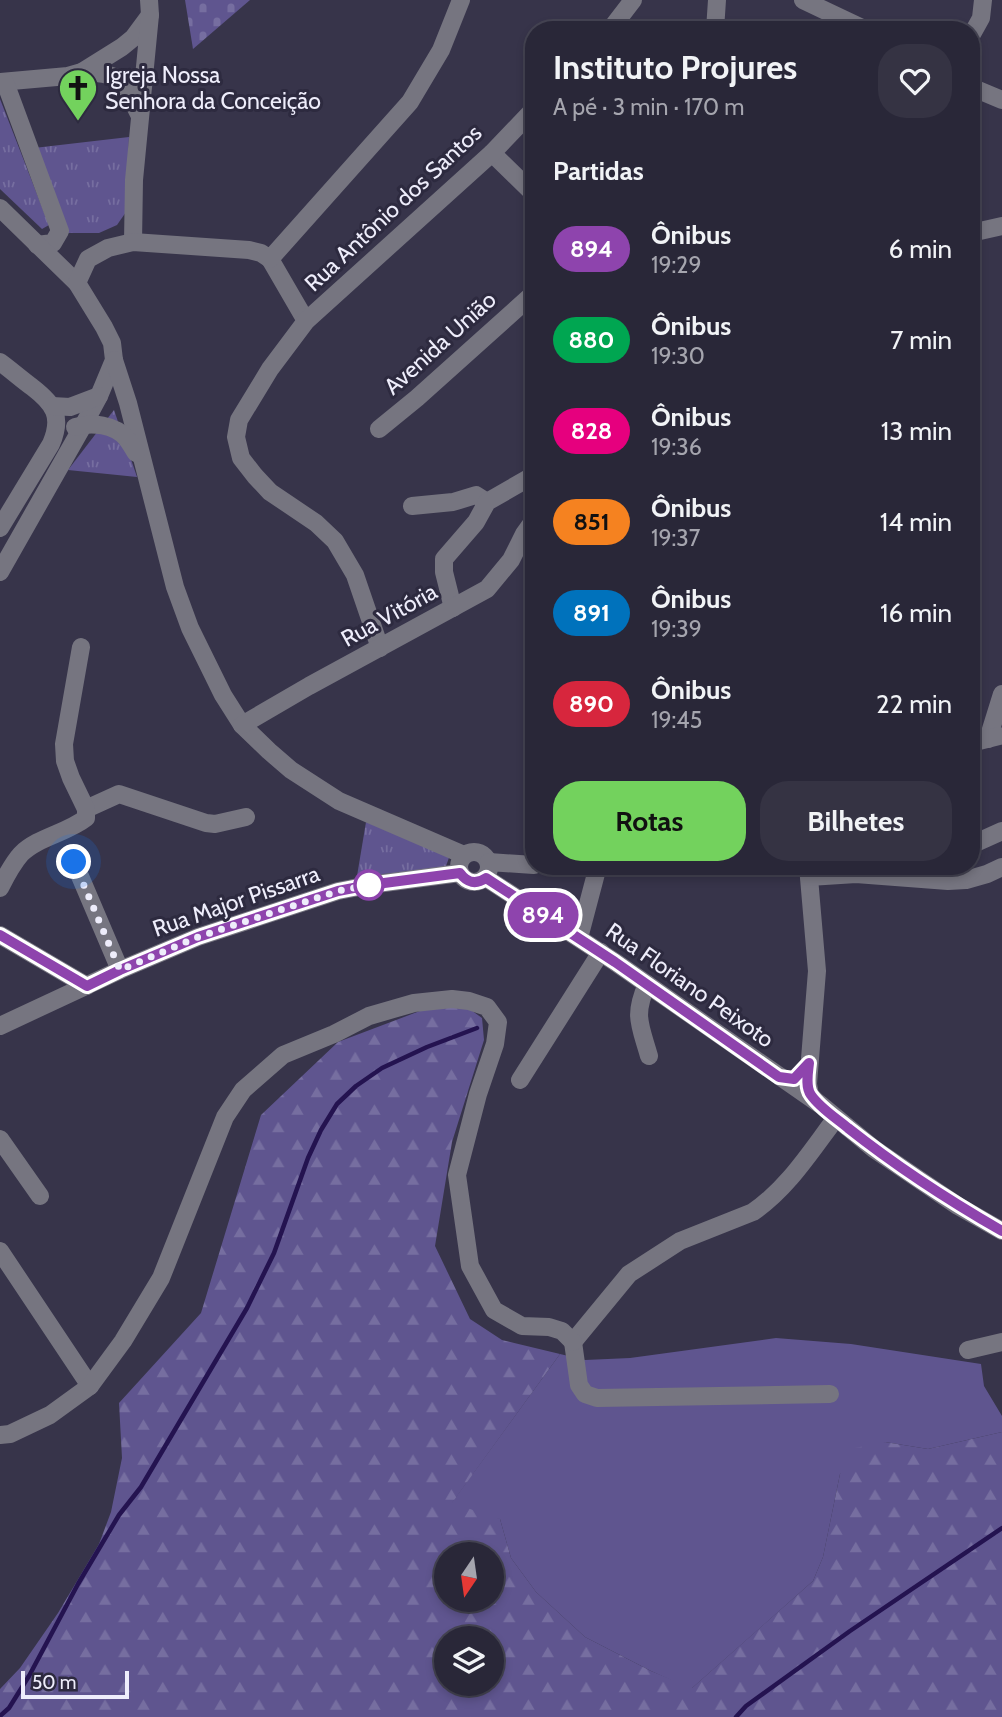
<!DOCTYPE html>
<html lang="pt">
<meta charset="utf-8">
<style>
:root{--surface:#292738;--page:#353343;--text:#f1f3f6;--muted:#a5a5ae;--line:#454453;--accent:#73d25d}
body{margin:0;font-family:Cabin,sans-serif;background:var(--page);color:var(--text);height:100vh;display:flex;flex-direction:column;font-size:26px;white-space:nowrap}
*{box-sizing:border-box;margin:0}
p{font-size:23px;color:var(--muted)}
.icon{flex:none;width:38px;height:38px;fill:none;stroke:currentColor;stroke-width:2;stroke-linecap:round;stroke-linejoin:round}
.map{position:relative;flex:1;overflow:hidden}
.panel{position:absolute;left:525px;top:21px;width:455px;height:854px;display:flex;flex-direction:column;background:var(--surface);border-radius:28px;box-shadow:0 4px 10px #0003,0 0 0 2px var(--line)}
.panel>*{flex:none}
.badge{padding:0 14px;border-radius:23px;font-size:24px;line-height:46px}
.needle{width:46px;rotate:193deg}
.fabs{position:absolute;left:434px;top:1542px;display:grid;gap:14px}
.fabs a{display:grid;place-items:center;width:70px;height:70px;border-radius:50%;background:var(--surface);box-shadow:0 4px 10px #0003,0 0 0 2px var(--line);font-size:35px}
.scale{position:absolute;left:21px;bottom:18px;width:108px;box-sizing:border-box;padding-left:7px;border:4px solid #eeedfb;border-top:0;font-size:19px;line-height:24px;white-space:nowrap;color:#eeedfb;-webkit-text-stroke:5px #2d2a3f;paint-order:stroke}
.you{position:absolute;width:35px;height:35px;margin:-18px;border:5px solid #fff;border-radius:50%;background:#1a73e8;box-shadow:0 0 0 10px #1a73e833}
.map>.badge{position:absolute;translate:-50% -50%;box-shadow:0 0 0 4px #fff}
h2{padding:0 28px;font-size:26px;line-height:63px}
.round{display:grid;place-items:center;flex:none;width:74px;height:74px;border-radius:28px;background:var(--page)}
.head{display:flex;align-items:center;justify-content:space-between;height:119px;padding:0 28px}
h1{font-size:33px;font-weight:700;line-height:52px}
.primary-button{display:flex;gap:14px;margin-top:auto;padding:14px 28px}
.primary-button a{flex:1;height:80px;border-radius:28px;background:var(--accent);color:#111;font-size:28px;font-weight:700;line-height:80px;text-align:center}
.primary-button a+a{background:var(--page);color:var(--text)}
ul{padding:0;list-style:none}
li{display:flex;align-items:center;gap:21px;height:91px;padding:0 28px}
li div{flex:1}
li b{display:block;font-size:26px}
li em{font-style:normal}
li .badge{min-width:77px;font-weight:700;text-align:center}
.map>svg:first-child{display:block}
.grass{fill:#5f558f}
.forest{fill:url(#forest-firs);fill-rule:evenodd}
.cemetery{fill:url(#cemetery-stones)}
.park{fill:url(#park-tufts)}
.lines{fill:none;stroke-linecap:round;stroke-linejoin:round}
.stream{stroke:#241350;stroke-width:4.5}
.minor{stroke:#767580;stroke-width:18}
.line-casing{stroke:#fff;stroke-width:16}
.line{stroke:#8e44ad;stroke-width:10}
.walk{stroke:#eeedfb;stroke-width:7;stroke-dasharray:0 12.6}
.stop-dot{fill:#fff;stroke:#8e44ad;stroke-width:3.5}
.labels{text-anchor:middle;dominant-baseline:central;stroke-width:6;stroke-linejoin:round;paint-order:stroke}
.poi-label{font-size:23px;fill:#eeedfb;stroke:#2d2a3f;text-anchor:start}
.street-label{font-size:23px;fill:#eeedfb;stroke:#2d2a3f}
</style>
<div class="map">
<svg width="1002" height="1717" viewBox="0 0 1002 1717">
<defs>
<pattern id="forest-firs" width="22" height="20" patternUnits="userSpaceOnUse" patternTransform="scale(1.75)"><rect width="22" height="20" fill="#5f558f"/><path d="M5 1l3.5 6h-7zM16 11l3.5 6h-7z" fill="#766ea0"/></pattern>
<pattern id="cemetery-stones" width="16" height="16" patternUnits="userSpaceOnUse" patternTransform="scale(1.75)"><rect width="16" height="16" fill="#5f558f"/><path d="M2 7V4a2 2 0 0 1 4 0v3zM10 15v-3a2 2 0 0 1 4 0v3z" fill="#766ea0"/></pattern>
<pattern id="park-tufts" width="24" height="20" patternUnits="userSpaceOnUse" patternTransform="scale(1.75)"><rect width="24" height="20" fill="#5f558f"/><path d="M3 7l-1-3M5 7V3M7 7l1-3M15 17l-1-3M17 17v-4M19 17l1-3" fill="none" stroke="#766ea0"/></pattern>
</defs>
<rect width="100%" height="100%" fill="#37344a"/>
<polygon class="grass" points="776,1338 851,1344 981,1364 984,1386 1002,1416 1002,1432 928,1449 885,1442 840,1474 823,1557 813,1581 691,1689 651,1671 585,1637 536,1592 511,1558 500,1519 442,1516 560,1354 585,1360 630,1358"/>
<path class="forest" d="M441,1003l23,2 18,13 2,22 -32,102 -17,104 35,73 32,21 58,14 -108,149 48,16 11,39 25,34 49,45 66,34 41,17 121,-107 10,-24 17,-83 15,-26 30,-6 43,7 74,-17v285h-1002v-28l20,-21 38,-55 41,-69 12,-32 11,-54 -3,-55 82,-90 60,-198 77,-73zM446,1554h46v46h-46zM446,1638h46v46h-46z"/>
<polygon class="cemetery" points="185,0 250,0 193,49"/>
<g class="park">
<polygon points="0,99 49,225 42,229 0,189"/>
<polygon points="129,137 126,212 117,225 99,233 68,233 34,148"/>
<polygon points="114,410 137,477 68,470"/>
<polygon points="366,822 451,852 446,866 432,870 357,876"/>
</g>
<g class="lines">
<g class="stream">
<polyline points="0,1716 9,1708 29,1676 78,1584 119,1515 141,1487 247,1308 274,1253 308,1158 321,1130 337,1104 356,1086 382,1068 427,1047 477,1028"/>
<polyline points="736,1717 746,1706 850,1631 1002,1528"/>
</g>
<g class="minor">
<polyline points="803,0 866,30"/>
<polyline points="610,30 633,0"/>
<polyline points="715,30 717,0"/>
<polyline points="971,36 981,18 983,0"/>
<path d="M82,72c45,2 39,8 58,44"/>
<polyline points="0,82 68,76 82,72 122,47 133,38 150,15"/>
<polyline points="5,82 60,231 53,243 37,245"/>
<polyline points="971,87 1002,100"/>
<polyline points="492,153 534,194"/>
<polyline points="0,208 77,283 104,327 112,343 114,360 99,396 84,424 0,572"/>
<polyline points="971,233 1002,226"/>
<polyline points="133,242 134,180 150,15 149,0"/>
<polyline points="270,259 306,321"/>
<polyline points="77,283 88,259 108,248 133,242 249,250 261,253 270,259 410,102 441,50 461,0"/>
<polyline points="114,360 128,403 175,587 190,628 223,695 242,725 269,751 291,770 339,801 464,855"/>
<path d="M0,362c11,8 21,17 32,25 22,17 31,29 19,57l-51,84"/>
<polyline points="52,406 70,407 99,396"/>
<path d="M75,427c16,-5 40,-3 52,12 3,4 6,9 9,14"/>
<polyline points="379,429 417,398 534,293"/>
<polyline points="412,506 453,502 476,495 487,502"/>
<polyline points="453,608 444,572 444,559 476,522 487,502 534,475"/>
<polyline points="380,648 355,575 335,541 316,523 270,492 255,476 241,458 236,437 239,420 270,369 306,321 492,153 534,109"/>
<polyline points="242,725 309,686 487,589 511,560 524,534 534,520"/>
<polyline points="988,739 1002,694"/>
<polyline points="971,743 999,736"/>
<polyline points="86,809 119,794 206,823 215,824 246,817"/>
<polyline points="971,845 1002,831"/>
<circle cx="474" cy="867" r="15"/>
<polyline points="74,862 120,970"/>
<polyline points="489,862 534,865"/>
<polyline points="562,866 566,866"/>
<polyline points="808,866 817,971 808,1084 810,1095 818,1103"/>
<polyline points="809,877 856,874 948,881 966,880 987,874 1002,867"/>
<polyline points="486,878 615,962 821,1105 874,1149 958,1206 1002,1231"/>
<path d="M0,888c6,-12 12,-24 21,-34 17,-17 46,-21 65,-36v-9l-15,-31 -6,-17 -1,-17 17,-97"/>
<polyline points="0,935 87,986"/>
<polyline points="579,938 598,866"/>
<path d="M647,984c-14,32 -7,40 2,72"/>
<polyline points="0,1026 120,970 198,937 338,891 369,885 460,873"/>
<polyline points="520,1080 601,952"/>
<polyline points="0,1139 40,1196"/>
<polyline points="0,1251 90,1386"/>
<path d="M573,1342l56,-68 51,-33 73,-29c35,-24 58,-61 83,-94"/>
<polyline points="573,1342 579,1385 585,1394 597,1398 830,1394"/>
<polyline points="968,1350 1002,1342"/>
<polyline points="0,1435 10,1434 50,1415 90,1386 123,1341 161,1278 225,1117 243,1090 283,1055 334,1034 369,1016 414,1003 452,999 469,1001 487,1007 498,1022 495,1044 478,1094 457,1175 470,1266 494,1310 522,1326 549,1327 562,1331 573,1342"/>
</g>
</g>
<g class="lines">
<g class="line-casing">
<path id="line" d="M0,935l87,51 33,-16 78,-33 140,-46 31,-6 91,-12c7,10 16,12 26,5l129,84 164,115 15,2 15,-16c-1,10 -4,24 2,32 9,13 25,23 37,33 48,38 100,72 154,103"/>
</g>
<use href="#line" class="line"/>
<polyline class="walk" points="74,862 120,970 198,937 338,891 369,885"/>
</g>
<defs>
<g id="church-pin" transform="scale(2.0125)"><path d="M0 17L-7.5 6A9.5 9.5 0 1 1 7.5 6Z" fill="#73d25d" stroke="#2d2a3f"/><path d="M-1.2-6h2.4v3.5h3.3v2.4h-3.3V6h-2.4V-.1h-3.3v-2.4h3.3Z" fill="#111"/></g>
</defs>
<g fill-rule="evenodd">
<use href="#church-pin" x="78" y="88"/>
</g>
<circle class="stop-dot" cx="369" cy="885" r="14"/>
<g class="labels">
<g class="poi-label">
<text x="105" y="75">Igreja Nossa<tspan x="105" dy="26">Senhora da Conceição</tspan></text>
</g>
<g class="street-label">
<text transform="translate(393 208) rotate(-43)">Rua Antônio dos Santos</text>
<text transform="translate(440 343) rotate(-42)">Avenida União</text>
<text transform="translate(389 615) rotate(-29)">Rua Vitória</text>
<text transform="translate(236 901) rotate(-19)">Rua Major Pissarra</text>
<text transform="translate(690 985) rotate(35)">Rua Floriano Peixoto</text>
</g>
</g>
</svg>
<div class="fabs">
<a><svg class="needle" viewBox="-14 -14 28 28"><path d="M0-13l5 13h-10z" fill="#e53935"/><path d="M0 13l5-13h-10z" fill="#a5a5ae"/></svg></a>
<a><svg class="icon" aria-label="layers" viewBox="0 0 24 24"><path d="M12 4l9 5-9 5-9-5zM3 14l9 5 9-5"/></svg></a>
</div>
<div class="scale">50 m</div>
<div class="you" style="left:74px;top:862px"></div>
<b class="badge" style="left:543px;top:915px;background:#8e44ad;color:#fff">894</b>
<section class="panel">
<div class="head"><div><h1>Instituto Projures</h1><p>A pé · 3 min · 170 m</p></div><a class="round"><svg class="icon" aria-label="heart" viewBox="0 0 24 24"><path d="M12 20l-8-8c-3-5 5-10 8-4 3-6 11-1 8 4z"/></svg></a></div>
<h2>Partidas</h2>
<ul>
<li><span class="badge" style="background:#8e44ad;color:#fff">894</span><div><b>Ônibus</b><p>19:29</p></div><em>6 min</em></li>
<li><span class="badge" style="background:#00a651;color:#fff">880</span><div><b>Ônibus</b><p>19:30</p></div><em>7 min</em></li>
<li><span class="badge" style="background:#e6007e;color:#fff">828</span><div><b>Ônibus</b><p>19:36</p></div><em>13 min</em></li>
<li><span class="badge" style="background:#f58220;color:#111">851</span><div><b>Ônibus</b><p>19:37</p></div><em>14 min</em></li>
<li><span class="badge" style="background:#0072bc;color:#fff">891</span><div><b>Ônibus</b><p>19:39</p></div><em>16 min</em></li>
<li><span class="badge" style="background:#d7263d;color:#fff">890</span><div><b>Ônibus</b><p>19:45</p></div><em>22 min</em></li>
</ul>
<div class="primary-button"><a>Rotas</a><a>Bilhetes</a></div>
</section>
</div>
